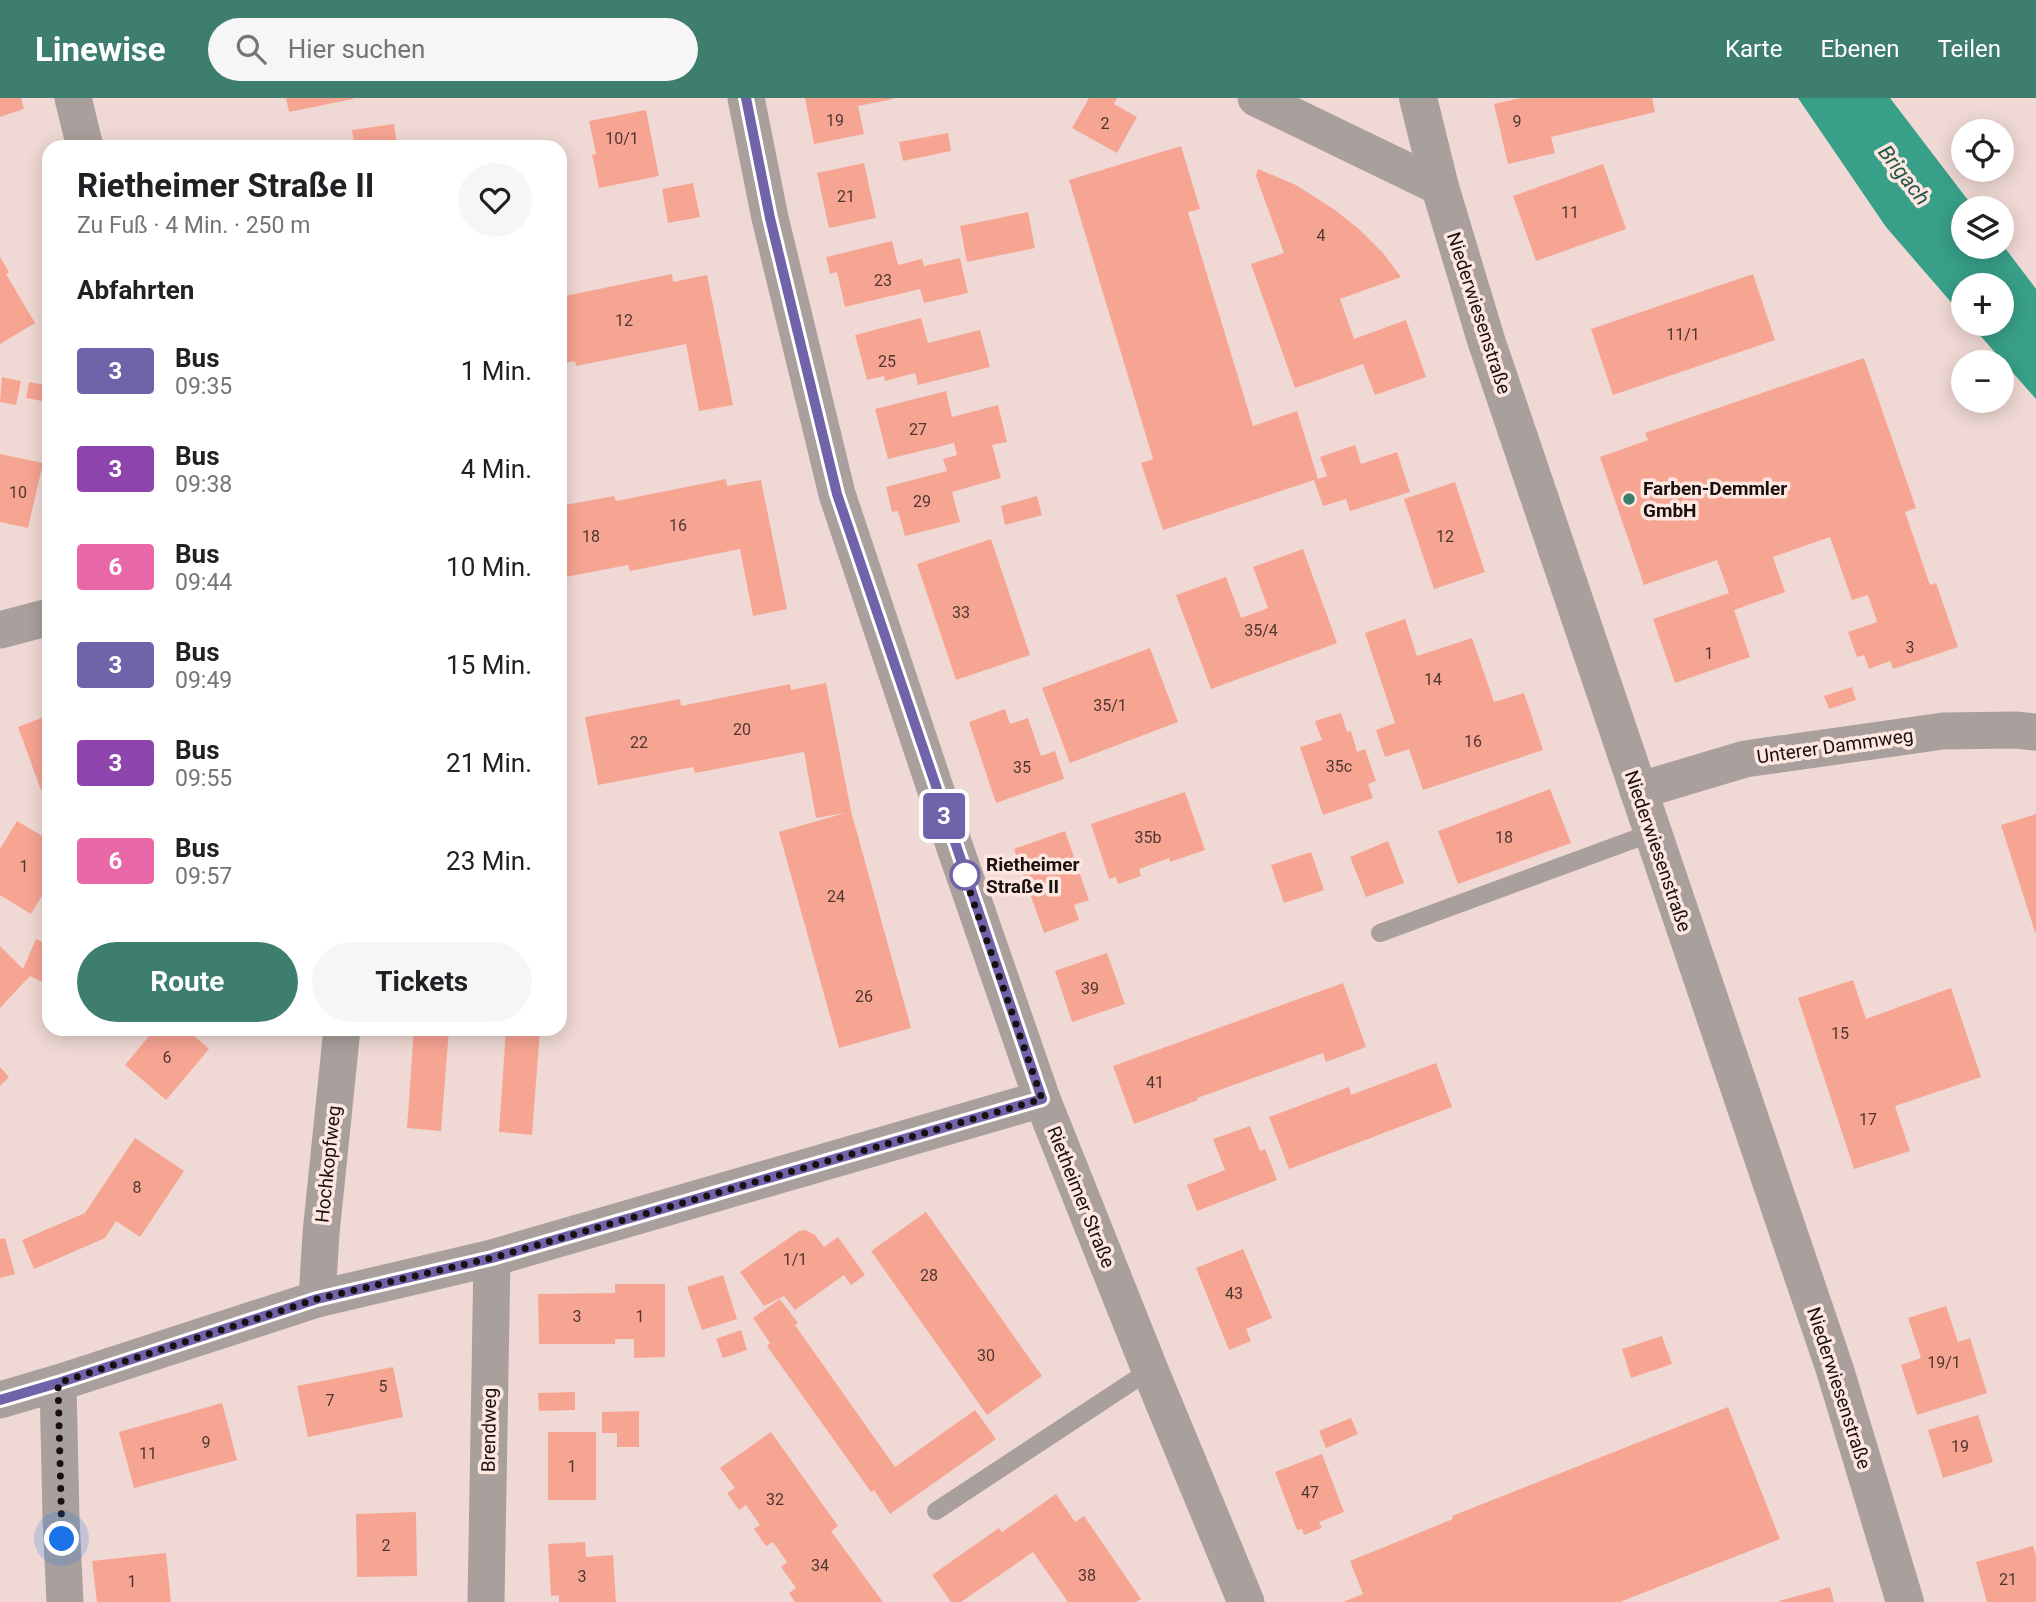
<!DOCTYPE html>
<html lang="de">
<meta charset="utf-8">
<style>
:root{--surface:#fff;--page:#f6f6f6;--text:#202124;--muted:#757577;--accent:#3d7e6e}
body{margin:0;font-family:Roboto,sans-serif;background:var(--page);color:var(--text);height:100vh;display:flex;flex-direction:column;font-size:26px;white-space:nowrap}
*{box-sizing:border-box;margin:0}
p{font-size:23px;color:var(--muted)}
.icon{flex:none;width:38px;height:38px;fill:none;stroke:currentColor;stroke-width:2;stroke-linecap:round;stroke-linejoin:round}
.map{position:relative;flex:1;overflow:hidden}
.panel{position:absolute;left:42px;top:42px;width:525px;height:896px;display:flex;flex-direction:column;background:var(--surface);border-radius:21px;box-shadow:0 4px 18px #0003}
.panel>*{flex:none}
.badge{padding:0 14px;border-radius:5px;font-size:24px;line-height:46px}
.fabs{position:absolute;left:1951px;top:21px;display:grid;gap:14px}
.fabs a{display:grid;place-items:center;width:63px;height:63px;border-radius:50%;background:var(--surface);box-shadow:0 4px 18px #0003;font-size:35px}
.you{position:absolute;width:35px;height:35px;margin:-18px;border:5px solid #fff;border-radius:50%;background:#1a73e8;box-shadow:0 0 0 10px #1a73e833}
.map>.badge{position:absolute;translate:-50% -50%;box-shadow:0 0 0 4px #fff}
h2{padding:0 35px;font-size:26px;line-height:63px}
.round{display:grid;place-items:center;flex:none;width:74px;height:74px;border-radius:37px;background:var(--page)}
.overview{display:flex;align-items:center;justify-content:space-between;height:119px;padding:0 35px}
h1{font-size:33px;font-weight:700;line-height:52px}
.primary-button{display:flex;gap:14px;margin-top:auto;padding:14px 35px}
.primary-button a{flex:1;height:80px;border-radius:42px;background:var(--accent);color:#fff;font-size:28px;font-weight:700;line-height:80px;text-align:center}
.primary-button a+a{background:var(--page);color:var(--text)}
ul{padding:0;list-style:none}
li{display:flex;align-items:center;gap:21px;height:98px;padding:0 35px}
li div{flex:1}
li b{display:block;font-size:26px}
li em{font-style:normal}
li .badge{min-width:77px;font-weight:700;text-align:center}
header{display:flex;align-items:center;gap:42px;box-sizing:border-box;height:98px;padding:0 35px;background:var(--accent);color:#fff}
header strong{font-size:33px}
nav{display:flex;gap:38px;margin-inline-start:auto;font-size:24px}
.search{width:490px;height:63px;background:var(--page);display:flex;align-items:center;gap:18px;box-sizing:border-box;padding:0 24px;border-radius:38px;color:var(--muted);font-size:26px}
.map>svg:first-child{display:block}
.water{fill:#389f88}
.building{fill:#f7a593}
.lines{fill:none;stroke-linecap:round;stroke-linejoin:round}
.service{stroke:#a9a09d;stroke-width:18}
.minor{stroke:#a9a09d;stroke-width:37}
.tertiary{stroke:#a9a09d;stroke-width:38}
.line-casing{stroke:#fff;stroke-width:16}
.line{stroke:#7163a9;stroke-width:10}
.walk{stroke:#191110;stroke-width:7;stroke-dasharray:0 12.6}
.poi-dot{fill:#3d7e6e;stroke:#fee6e1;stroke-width:2.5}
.stop-dot{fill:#fff;stroke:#7163a9;stroke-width:3.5}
.labels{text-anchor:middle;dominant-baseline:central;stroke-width:7;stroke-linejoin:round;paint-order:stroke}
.number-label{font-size:16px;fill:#503631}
.street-label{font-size:19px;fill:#191110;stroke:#fee6e1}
.poi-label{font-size:19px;font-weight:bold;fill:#191110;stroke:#fee6e1;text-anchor:start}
.stop-label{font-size:19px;font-weight:bold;fill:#191110;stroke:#fee6e1;text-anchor:start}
.water-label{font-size:21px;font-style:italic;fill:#20584a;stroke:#fee6e1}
</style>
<header>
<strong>Linewise</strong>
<div class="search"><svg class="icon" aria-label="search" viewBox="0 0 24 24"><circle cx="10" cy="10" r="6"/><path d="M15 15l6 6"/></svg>Hier suchen</div>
<nav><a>Karte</a><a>Ebenen</a><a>Teilen</a></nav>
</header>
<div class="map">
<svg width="2036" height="1504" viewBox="0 0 2036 1504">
<rect width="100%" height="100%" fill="#f0d9d4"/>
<polygon class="water" points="1798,0 1890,0 1974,110 1964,110 1964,149 2002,149 2002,146 2036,191 2036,301 1970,226 2002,226 2002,187 1964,187 1963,218 1886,129"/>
<g class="building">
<polygon points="0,0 21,0 24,11 0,19"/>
<polygon points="286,0 353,0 353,1 289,14"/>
<polygon points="805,0 893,0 893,1 858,8 864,36 814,46"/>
<polygon points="1089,0 1117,0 1114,6 1137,19 1117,55 1072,30"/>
<polygon points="1521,0 1652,0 1655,14 1551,39 1555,55 1508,66 1494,6"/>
<polygon points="646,12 659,78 599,90 592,57 596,56 589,23"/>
<polygon points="394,26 397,49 355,49 352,32"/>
<polygon points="948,35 951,53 903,63 899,44"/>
<polygon points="1181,48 1200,111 1188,114 1253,328 1297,313 1318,381 1327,378 1320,359 1355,347 1361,366 1397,354 1410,394 1350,413 1346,401 1323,408 1314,382 1163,432 1141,365 1153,361 1069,82"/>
<polygon points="864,65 876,120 829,130 817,75"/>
<polygon points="1603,66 1626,131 1536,163 1513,98"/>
<polygon points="1258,71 1296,87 1335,112 1360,132 1383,155 1401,179 1340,201 1354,241 1406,222 1426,279 1375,297 1363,266 1295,290 1251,166 1284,155 1256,78"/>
<polygon points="693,85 700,119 668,125 662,91"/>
<polygon points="1028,114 1035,150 967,164 960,128"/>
<polygon points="892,143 898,167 922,161 924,168 960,160 968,195 924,205 920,191 845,209 837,174 830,176 826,159"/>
<polygon points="0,159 9,174 6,176 35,225 0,246"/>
<polygon points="672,176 673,184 707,177 733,307 699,313 686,246 576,268 575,263 560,266 560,199"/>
<polygon points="1753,176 1775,242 1613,297 1591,231"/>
<polygon points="921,220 928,245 980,232 990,269 918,287 915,275 885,283 884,278 867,282 855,237"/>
<polygon points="1864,260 1916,410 1905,414 1930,487 1936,485 1958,549 1893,571 1890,563 1869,571 1864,557 1857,559 1848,534 1877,524 1868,497 1852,502 1830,439 1773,459 1785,494 1734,512 1750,559 1675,585 1653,521 1729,495 1717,462 1644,487 1600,359 1648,342 1645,335"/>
<polygon points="2,279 21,283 16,307 0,304"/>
<polygon points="29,284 45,287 42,303 26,300"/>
<polygon points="946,293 952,319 998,307 1007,344 992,347 1001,380 952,394 960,424 905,438 898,413 892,414 886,389 947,373 943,361 957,357 954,345 888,361 875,311"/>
<polygon points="0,356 43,365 28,430 0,424"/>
<polygon points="726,381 727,388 761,382 787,511 753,518 740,451 630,473 628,467 560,480 560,408 614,398 616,403"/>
<polygon points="1455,384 1485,474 1434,491 1404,401"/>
<polygon points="1037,398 1042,417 1005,427 1001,408"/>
<polygon points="991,441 1030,557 956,582 917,466"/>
<polygon points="1303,451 1337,545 1211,591 1176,497 1226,479 1241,520 1268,510 1253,469"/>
<polygon points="1405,521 1417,558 1472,540 1494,604 1524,595 1543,652 1423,692 1409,651 1385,659 1376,632 1395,625 1365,535"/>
<polygon points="1150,550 1178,624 1070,665 1042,590"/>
<polygon points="826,585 851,713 911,930 839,950 779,734 845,715 816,720 804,654 695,675 693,669 598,687 585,619 680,601 681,608 790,586 791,592"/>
<polygon points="1852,589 1856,602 1829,611 1824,598"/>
<polygon points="1005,611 1010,626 1028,620 1041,658 1055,653 1064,681 996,705 969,624"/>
<polygon points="1341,615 1347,634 1351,633 1357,654 1365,651 1376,683 1368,686 1373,700 1323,717 1300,649 1322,642 1315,623"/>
<polygon points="49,617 49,689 41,692 18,629"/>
<polygon points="1550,691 1571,745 1458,786 1438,733"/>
<polygon points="1185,694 1205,752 1170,764 1169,760 1139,771 1141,778 1118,786 1116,779 1109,781 1091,726"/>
<polygon points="2036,716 2036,834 2035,834 2001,727"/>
<polygon points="17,723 49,742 49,786 31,816 0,797 0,751"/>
<polygon points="1065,733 1089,802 1074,807 1079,822 1044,835 1014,751"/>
<polygon points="1388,743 1404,785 1366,799 1350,759"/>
<polygon points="1311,754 1324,792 1284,805 1271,767"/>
<polygon points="36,841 49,847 49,887 30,878 0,910 0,848 23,871"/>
<polygon points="1107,855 1125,906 1072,924 1055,873"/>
<polygon points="1853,882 1866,921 1951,890 1981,979 1895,1008 1910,1053 1854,1071 1798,900"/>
<polygon points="1343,885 1366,949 1326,964 1323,955 1197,1000 1198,1002 1134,1026 1113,968"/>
<polygon points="155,931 186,931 209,951 166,1002 125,967"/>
<polygon points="414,931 449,931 441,1033 407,1030"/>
<polygon points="506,931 540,931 532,1037 499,1034"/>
<polygon points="1436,965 1452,1009 1289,1071 1269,1019 1349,989 1351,997"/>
<polygon points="0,969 9,979 0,988"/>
<polygon points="1250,1028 1260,1053 1265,1051 1277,1082 1197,1113 1187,1087 1225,1072 1213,1041"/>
<polygon points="135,1040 184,1073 140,1139 116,1123 105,1140 34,1171 22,1142 85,1115"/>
<polygon points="926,1114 1042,1278 987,1317 871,1153"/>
<polygon points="805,1132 815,1137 824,1149 838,1139 865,1177 851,1187 844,1177 795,1212 784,1198 764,1208 740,1174 799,1133"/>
<polygon points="5,1140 15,1176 0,1180 0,1141"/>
<polygon points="1243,1151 1272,1220 1246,1231 1251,1243 1229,1252 1196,1170"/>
<polygon points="723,1177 737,1221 702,1232 687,1189"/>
<polygon points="615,1186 665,1186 665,1259 634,1260 634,1241 615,1241 615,1246 539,1246 538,1196 615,1195"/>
<polygon points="780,1201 798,1225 795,1227 895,1369 975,1312 996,1341 890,1416 874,1392 871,1394 767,1248 770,1245 753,1220"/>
<polygon points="1946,1208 1958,1244 1970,1240 1987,1295 1917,1317 1901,1267 1921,1260 1908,1220"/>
<polygon points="741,1232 747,1252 723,1260 716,1241"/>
<polygon points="1662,1238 1672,1266 1631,1280 1622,1251"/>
<polygon points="393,1269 403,1319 308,1339 297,1288"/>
<polygon points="575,1294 575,1312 539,1313 538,1295"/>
<polygon points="222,1305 237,1362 134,1390 119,1334"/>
<polygon points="1728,1309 1780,1441 1620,1504 1343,1504 1363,1496 1350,1463 1453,1421 1452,1418"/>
<polygon points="639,1313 639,1349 617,1349 617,1335 602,1335 602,1314"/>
<polygon points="1978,1317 1993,1364 1943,1380 1928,1332"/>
<polygon points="1351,1320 1358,1336 1326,1350 1319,1333"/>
<rect x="548" y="1334" width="48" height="68"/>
<polygon points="771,1334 838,1428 831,1433 883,1504 795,1504 789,1495 796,1490 781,1469 787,1464 773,1444 766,1448 754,1431 760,1427 746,1407 739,1412 727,1395 735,1390 720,1370"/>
<polygon points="1322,1356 1344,1414 1319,1424 1322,1430 1304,1437 1302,1431 1297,1432 1275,1374"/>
<polygon points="1056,1396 1075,1424 1084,1418 1141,1501 1136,1504 1068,1504 1033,1454 961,1504 951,1504 932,1477 999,1430 1002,1434"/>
<polygon points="416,1414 417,1478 357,1479 356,1416"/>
<polygon points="585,1444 586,1459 613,1457 616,1504 559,1504 559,1497 551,1498 548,1446"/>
<polygon points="2033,1448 2036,1458 2036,1504 1987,1504 1976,1464"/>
<polygon points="166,1455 171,1504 97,1504 92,1463"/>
<polygon points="1830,1489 1834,1504 1779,1504 1779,1503"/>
</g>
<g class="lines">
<g class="service">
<polyline points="1380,835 1654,734"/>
<polyline points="936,1413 1150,1272"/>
</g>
<g class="minor">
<polyline points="73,0 85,49"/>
<polyline points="746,0 770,120 837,396 953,744 1042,1001 1150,1272 1246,1504"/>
<polyline points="1256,0 1440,89"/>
<polyline points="0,532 49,519"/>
<polyline points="1638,693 1745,661 1943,633 2015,632 2036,634"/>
<polyline points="317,1201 321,1135 342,931"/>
<polyline points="58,1285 61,1420 65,1504"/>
<polyline points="0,1302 58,1285 317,1201 492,1160 1042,1001"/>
<polyline points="486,1504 492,1160"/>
</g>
<polyline class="tertiary" points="1418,0 1440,89 1486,242 1835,1272 1905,1504"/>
</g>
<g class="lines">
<g class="line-casing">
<polyline id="line" points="0,1302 58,1285 317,1201 492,1160 1042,1001 837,396 770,120 746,0"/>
</g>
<use href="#line" class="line"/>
<polyline class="walk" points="62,1441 58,1285 317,1201 492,1160 1042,1001 961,768 965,777"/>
</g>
<circle class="poi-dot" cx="1629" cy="401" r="7"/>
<circle class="stop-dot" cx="965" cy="777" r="14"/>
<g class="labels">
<g class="number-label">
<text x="835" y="22">19</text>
<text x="1517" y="23">9</text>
<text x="1105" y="25">2</text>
<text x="622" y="40">10/1</text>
<text x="846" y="98">21</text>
<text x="1570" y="114">11</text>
<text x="1321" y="137">4</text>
<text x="883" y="182">23</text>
<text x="624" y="222">12</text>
<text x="1683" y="236">11/1</text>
<text x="887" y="263">25</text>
<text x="918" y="331">27</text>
<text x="18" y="394">10</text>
<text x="922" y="403">29</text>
<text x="678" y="427">16</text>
<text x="591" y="438">18</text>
<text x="1445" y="438">12</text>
<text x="961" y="514">33</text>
<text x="1261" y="532">35/4</text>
<text x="1910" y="549">3</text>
<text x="1709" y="555">1</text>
<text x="1433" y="581">14</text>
<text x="1110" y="607">35/1</text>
<text x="742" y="631">20</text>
<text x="1473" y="643">16</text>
<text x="639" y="644">22</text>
<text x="1339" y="668">35c</text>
<text x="1022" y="669">35</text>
<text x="1148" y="739">35b</text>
<text x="1504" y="739">18</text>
<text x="24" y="768">1</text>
<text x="836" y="798">24</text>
<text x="1090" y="890">39</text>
<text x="864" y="898">26</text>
<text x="1840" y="935">15</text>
<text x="167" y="959">6</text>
<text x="1155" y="984">41</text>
<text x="1868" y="1021">17</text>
<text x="137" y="1089">8</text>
<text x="795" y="1161">1/1</text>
<text x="929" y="1177">28</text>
<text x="1234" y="1195">43</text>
<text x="577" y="1218">3</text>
<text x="640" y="1218">1</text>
<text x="986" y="1257">30</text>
<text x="1944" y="1264">19/1</text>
<text x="383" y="1288">5</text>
<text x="330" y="1302">7</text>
<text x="206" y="1344">9</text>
<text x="1960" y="1348">19</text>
<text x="148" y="1355">11</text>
<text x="572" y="1368">1</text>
<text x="1310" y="1394">47</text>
<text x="775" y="1401">32</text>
<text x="386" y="1447">2</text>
<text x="820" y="1467">34</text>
<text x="1087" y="1477">38</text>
<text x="582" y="1478">3</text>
<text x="2008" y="1481">21</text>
<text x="132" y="1483">1</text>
</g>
<g class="street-label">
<text transform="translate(1479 215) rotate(72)">Niederwiesenstraße</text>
<text transform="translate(1835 648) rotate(-8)">Unterer Dammweg</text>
<text transform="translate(1658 753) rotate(71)">Niederwiesenstraße</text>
<text transform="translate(328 1066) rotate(-84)">Hochkopfweg</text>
<text transform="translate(1081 1099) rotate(68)">Rietheimer Straße</text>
<text transform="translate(1839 1290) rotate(72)">Niederwiesenstraße</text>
<text transform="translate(489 1332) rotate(-89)">Brendweg</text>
</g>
<g class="poi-label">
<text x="1643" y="390">Farben-Demmler<tspan x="1643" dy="22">GmbH</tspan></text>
</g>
<g class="stop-label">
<text x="986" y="766">Rietheimer<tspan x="986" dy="22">Straße II</tspan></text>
</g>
<g class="water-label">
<text transform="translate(1904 77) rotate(52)">Brigach</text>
</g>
</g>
</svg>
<div class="fabs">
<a><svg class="icon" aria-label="locate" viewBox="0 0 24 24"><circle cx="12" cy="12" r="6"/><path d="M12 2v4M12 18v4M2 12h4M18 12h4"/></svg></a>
<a><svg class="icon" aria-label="layers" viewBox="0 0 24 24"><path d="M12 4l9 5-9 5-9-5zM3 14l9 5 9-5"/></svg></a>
<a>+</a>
<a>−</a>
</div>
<div class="you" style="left:62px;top:1441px"></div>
<b class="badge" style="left:944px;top:718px;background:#7163a9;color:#fff">3</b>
<section class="panel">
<div class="overview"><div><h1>Rietheimer Straße II</h1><p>Zu Fuß · 4 Min. · 250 m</p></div><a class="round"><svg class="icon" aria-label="heart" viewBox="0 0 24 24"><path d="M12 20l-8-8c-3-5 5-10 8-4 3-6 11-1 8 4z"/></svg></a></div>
<h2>Abfahrten</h2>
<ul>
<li><span class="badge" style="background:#7163a9;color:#fff">3</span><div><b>Bus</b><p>09:35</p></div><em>1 Min.</em></li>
<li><span class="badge" style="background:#8e44ad;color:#fff">3</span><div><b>Bus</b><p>09:38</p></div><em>4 Min.</em></li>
<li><span class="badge" style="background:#e868a7;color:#fff">6</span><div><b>Bus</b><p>09:44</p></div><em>10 Min.</em></li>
<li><span class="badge" style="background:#7163a9;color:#fff">3</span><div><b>Bus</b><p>09:49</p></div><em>15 Min.</em></li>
<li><span class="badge" style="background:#8e44ad;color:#fff">3</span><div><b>Bus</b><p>09:55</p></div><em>21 Min.</em></li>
<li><span class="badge" style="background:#e868a7;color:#fff">6</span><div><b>Bus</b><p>09:57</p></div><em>23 Min.</em></li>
</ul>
<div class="primary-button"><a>Route</a><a>Tickets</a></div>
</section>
</div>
